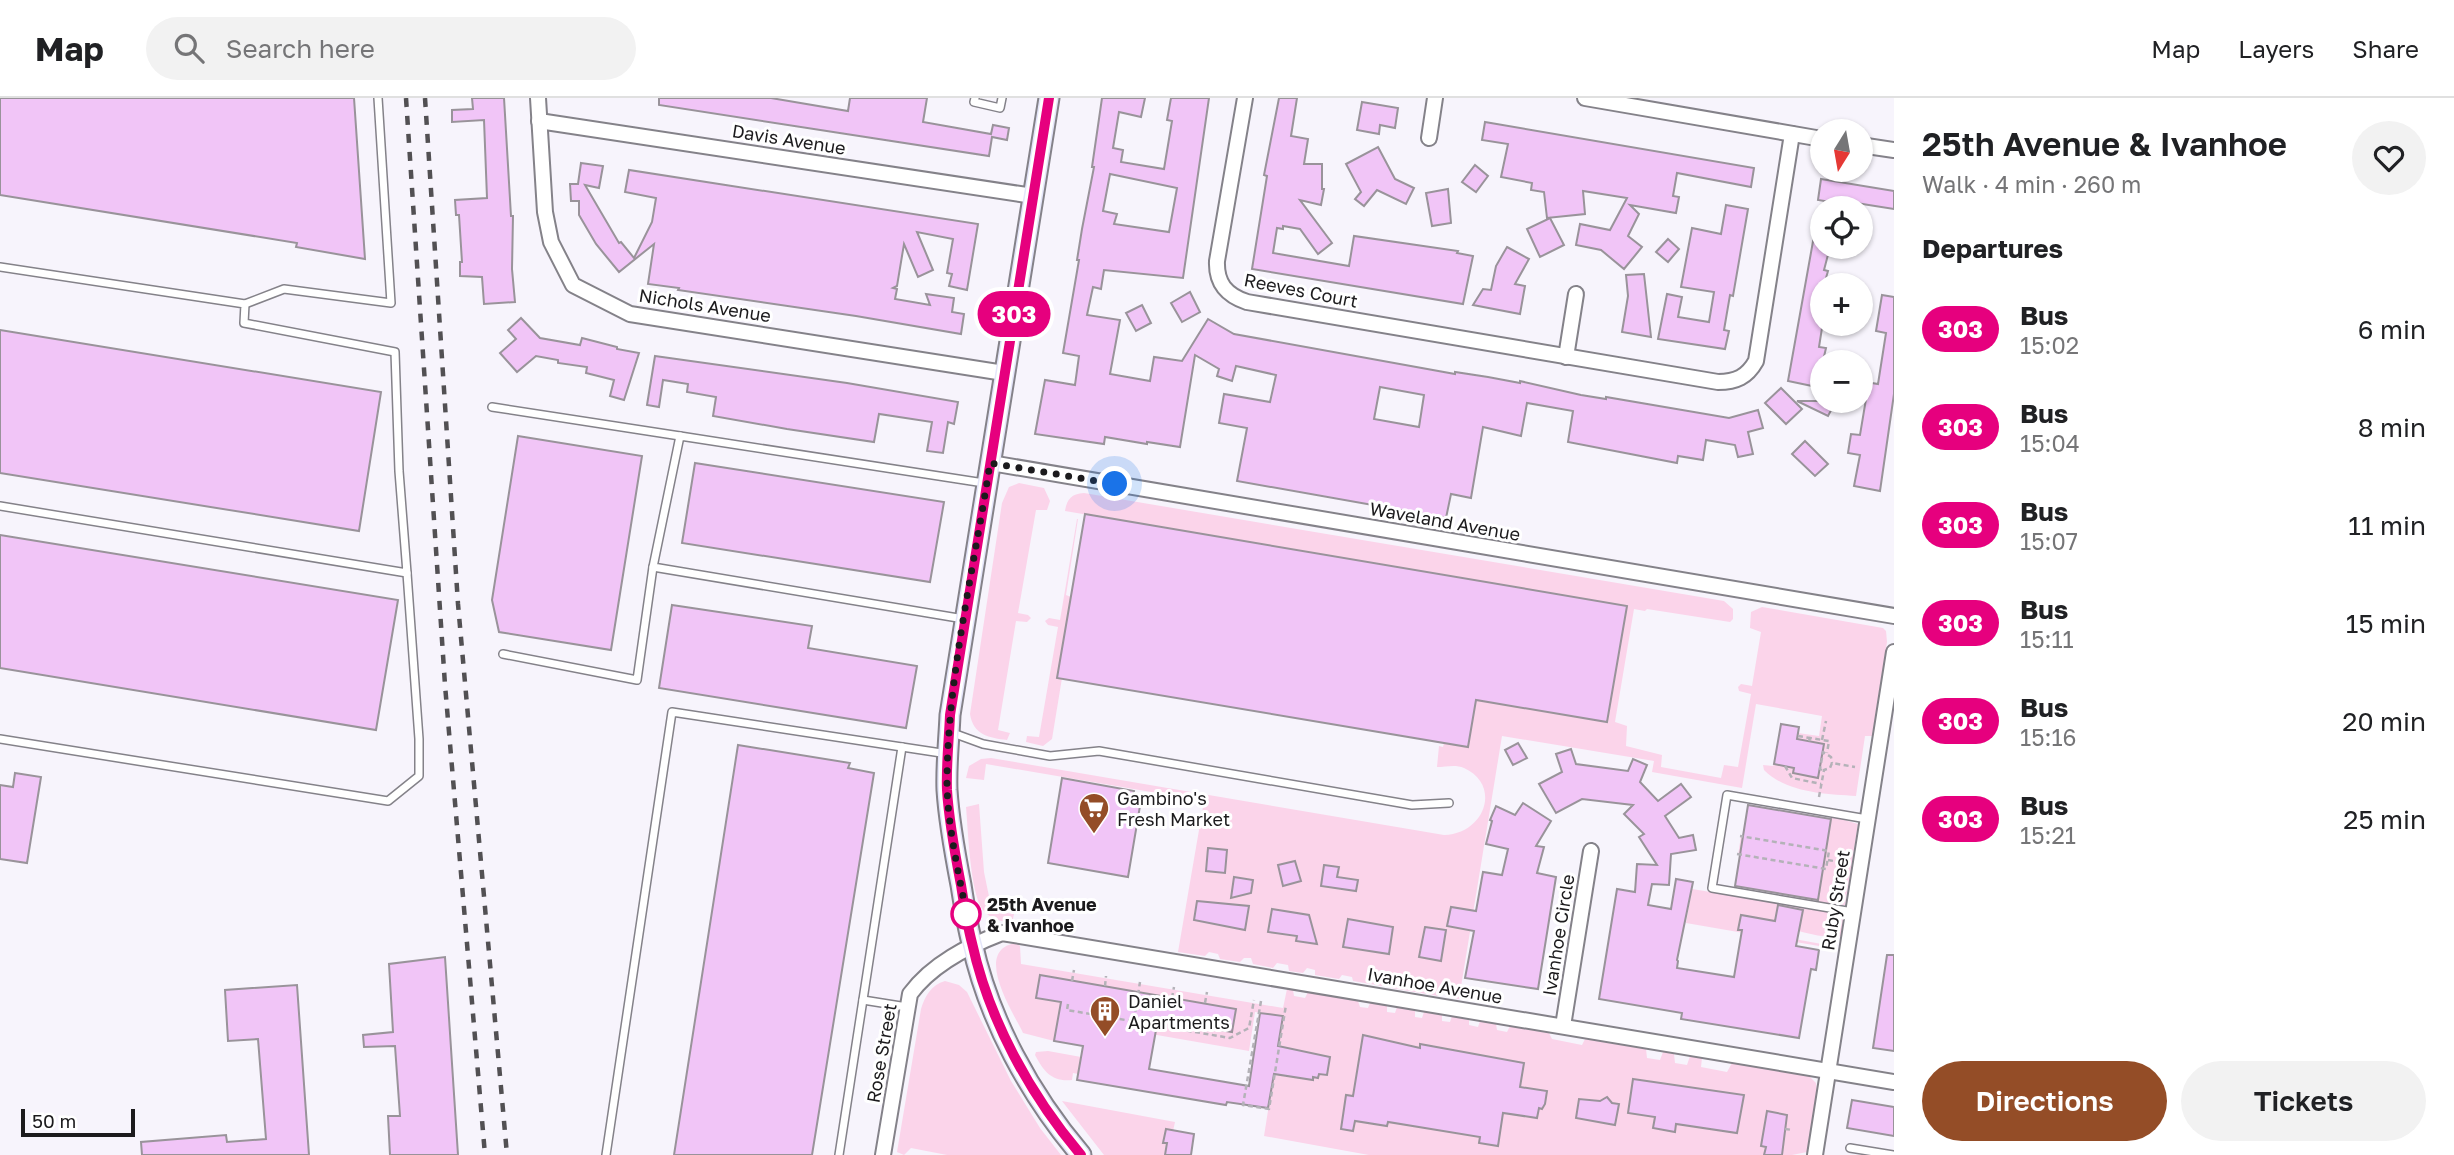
<!DOCTYPE html>
<meta charset="utf-8">
<style>
:root{--surface:#fff;--page:#f2f2f2;--text:#202124;--muted:#757577;--line:#e0e0e0;--accent:#944d27}
body{margin:0;font-family:"Golos Text",sans-serif;background:var(--page);color:var(--text);height:100vh;display:flex;flex-direction:column;font-size:26px;white-space:nowrap}
*{box-sizing:border-box;margin:0}
p{font-size:23px;color:var(--muted)}
.icon{flex:none;width:38px;height:38px;fill:none;stroke:currentColor;stroke-width:2;stroke-linecap:round;stroke-linejoin:round}
.map{position:relative;flex:1;overflow:hidden}
.side{display:flex;flex-direction:column;background:var(--surface);width:560px}
.side>*{flex:none}
.badge{padding:0 14px;border-radius:23px;font-size:24px;line-height:46px}
.needle{width:46px;rotate:191deg}
.buttons{position:absolute;left:1810px;top:21px;display:grid;gap:14px}
.buttons a{display:grid;place-items:center;width:63px;height:63px;border-radius:50%;background:var(--surface);box-shadow:0 2px 5px #0004;font-size:35px}
.scale{position:absolute;left:21px;bottom:18px;width:114px;box-sizing:border-box;padding-left:7px;border:4px solid #1c1b1d;border-top:0;font-size:19px;line-height:24px;white-space:nowrap;color:#1c1b1d;-webkit-text-stroke:5px #fff;paint-order:stroke}
.you{position:absolute;width:35px;height:35px;margin:-18px;border:5px solid #fff;border-radius:50%;background:#1a73e8;box-shadow:0 0 0 10px #1a73e833}
.map>.badge{position:absolute;translate:-50% -50%;box-shadow:0 0 0 4px #fff}
h2{padding:0 28px;font-size:26px;line-height:63px}
.round{display:grid;place-items:center;flex:none;width:74px;height:74px;border-radius:37px;background:var(--page)}
.overview{display:flex;align-items:center;justify-content:space-between;height:119px;padding:0 28px}
h1{font-size:33px;font-weight:600;line-height:52px}
.button{display:flex;gap:14px;margin-top:auto;padding:14px 28px}
.button a{flex:1;height:80px;border-radius:42px;background:var(--accent);color:#fff;font-size:28px;font-weight:600;line-height:80px;text-align:center}
.button a+a{background:var(--page);color:var(--text)}
ul{padding:0;list-style:none}
li{display:flex;align-items:center;gap:21px;height:98px;padding:0 28px}
li div{flex:1}
li b{display:block;font-size:26px}
li em{font-style:normal}
li .badge{min-width:77px;font-weight:700;text-align:center}
header{display:flex;align-items:center;gap:42px;box-sizing:border-box;height:98px;padding:0 35px;background:var(--surface);border-bottom:2px solid var(--line)}
header strong{font-size:33px}
nav{display:flex;gap:38px;margin-inline-start:auto;font-size:24px}
.search{width:490px;height:63px;background:var(--page);display:flex;align-items:center;gap:18px;box-sizing:border-box;padding:0 24px;border-radius:38px;color:var(--muted);font-size:26px}
main{display:flex;flex:1;min-height:0}
.map>svg:first-child{display:block}
.green{fill:#fbd4ea}
.building{fill:#f1c5f7;stroke:#99939a;stroke-width:2;fill-rule:evenodd}
.lines{fill:none;stroke-linecap:round;stroke-linejoin:round}
.lane-casing{stroke:#848289;stroke-width:10}
.street-casing{stroke:#848289;stroke-width:18}
.secondary-casing{stroke:#848289;stroke-width:23}
.path{stroke:#b4b2b8;stroke-width:2.5;stroke-dasharray:5 3.5;stroke-linecap:butt}
.lane{stroke:#fff;stroke-width:7}
.street{stroke:#fff;stroke-width:14}
.secondary{stroke:#e5e6fa;stroke-width:19}
.rail{stroke:#525053;stroke-width:4.5;stroke-dasharray:9 9;stroke-linecap:butt}
.line-casing{stroke:#fff;stroke-width:16}
.line{stroke:#e6007e;stroke-width:10}
.walk{stroke:#1c1b1d;stroke-width:7;stroke-dasharray:0 12.6}
.stop-dot{fill:#fff;stroke:#e6007e;stroke-width:3.5}
.labels{text-anchor:middle;dominant-baseline:central;stroke-width:6;stroke-linejoin:round;paint-order:stroke}
.street-label{font-size:18px;fill:#1c1b1d;stroke:#fff}
.poi-label{font-size:18px;fill:#1c1b1d;stroke:#fff;text-anchor:start}
.stop-label{font-size:18px;font-weight:bold;fill:#1c1b1d;stroke:#fff;text-anchor:start}
</style>
<header>
<strong>Map</strong>
<div class="search"><svg class="icon" aria-label="search" viewBox="0 0 24 24"><circle cx="10" cy="10" r="6"/><path d="M15 15l6 6"/></svg>Search here</div>
<nav><a>Map</a><a>Layers</a><a>Share</a></nav>
</header>
<main>
<div class="map">
<svg width="1894" height="1057" viewBox="0 0 1894 1057">
<rect width="100%" height="100%" fill="#f7f4fc"/>
<g class="green">
<path d="M1019,385l25,5 6,13 -3,9h-11l-18,103 10,2 3,3 -4,4 -11,-1 -18,109 12,3 -3,7c-17,-2 -34,-5 -37,-26l32,-211 7,-16z"/>
<path d="M1084,395l640,108 9,8v10l-3,3 -83,-13 -2,2 -11,-2 -19,113 12,4 -1,20 36,9 -1,12 60,11 3,-13 14,2 13,-73 -12,-3 -1,-4 3,-3 11,2 9,-54 -11,-4 1,-16 11,-5 121,21 3,3 1,11 -15,94h-7l-9,60c-31,-2 -69,-3 -92,-26l-1,-5 10,1 1,-2 20,4 24,9 6,-33 -23,-4 -5,4 2,-11 21,3 3,-20 -66,-12 -14,84 -90,-16 2,-11 -152,-25 -43,263 -5,-1 -1,-7 -10,-2 -5,7 -46,-8 -1,-5 -7,-2 -2,5 -29,-5 -1,-4 -10,-2 -3,4 -24,-4v-5l-8,-2 -4,5 -14,-2 -1,-6 -11,-2 -4,5 -20,-4 -2,-6h-7l-4,4 -20,-3 -2,-5 -9,-2 -4,4 -27,-4 26,-151 -218,-37 -2,16 -18,-2 3,-12 12,-7 10,-1 453,77c41,-1 58,-50 20,-67 -9,-4 -18,-1 -27,-1l2,-21 4,1 1,-4 24,4 8,-47 131,22 19,-116 -561,-95c2,-12 6,-17 19,-18z"/>
<polygon points="1077,421 1078,421 1066,497 1071,499 1057,579 1062,580 1052,641 1043,648 1026,644 1027,638 1039,639 1058,529 1048,527 1045,523 1049,520 1060,522"/>
<path d="M979,706l5,68 8,39 22,3 -2,9c-11,-2 -22,-4 -29,-13 -13,-16 -15,-81 -17,-103z"/>
<polygon points="1831,718 1858,726 1845,807 1818,805 1823,771 1738,757 1741,738 1825,752"/>
<path d="M1692,791l143,23 9,5 -3,19c-26,4 -49,-10 -73,-11 -9,0 -19,2 -28,4l98,18h-13l-139,-24z"/>
<path d="M1016,845l4,3 1,18 262,44 4,-19 6,1 1,6 11,2 3,-6 50,9 2,6 8,1 2,-5 17,2v7l8,1 2,-6 18,3v7l7,1 2,-6 18,3v6l8,1 2,-6 17,4v5l9,2 2,-6 16,3 1,6 10,2 3,-6 39,7 3,6 30,6 3,-6 61,10 1,9 13,2 3,-8 11,2 1,9 12,2 3,-9 12,2 -1,9 26,5 5,-9 77,13 7,7 1,8 -10,61 -15,3h-423l-105,-19 19,-120 -28,-4 -6,39 -190,-33 -5,23 -31,-8c-10,-21 -51,-83 -7,-90z"/>
<path d="M945,883l14,4 8,7 44,89 29,47 21,27h-114l-36,-7 -7,7 -7,-3 24,-143c4,-13 10,-24 24,-28z"/>
<path d="M1048,953l33,6 -3,17 -5,-1 -1,7c-20,2 -28,-8 -37,-25l1,-3z"/>
<polygon points="1062,1003 1175,1024 1173,1033 1166,1032 1163,1044 1167,1045 1165,1057 1104,1057"/>
</g>
<g class="building">
<polygon points="0,0 354,0 365,161 296,149 297,145 0,97"/>
<polygon points="472,0 504,0 511,118 513,118 512,171 515,204 484,206 482,179 460,178 460,164 462,164 459,117 456,117 455,102 487,100 484,22 452,24 452,12 473,11"/>
<polygon points="659,0 771,0 848,13 850,0 927,0 923,24 991,36 993,27 1009,30 1007,42 992,39 989,58 659,7"/>
<path d="M1102,0h43l-4,19 -22,-5 -6,36 10,2 -2,12 43,7 8,-48 -5,-1 4,-22h38l-26,180 -79,-8 -3,19 -8,-2 -6,28 33,5 -10,54 40,7 4,-24 28,4 26,-42 26,15 221,40v-2l33,5 32,6v-2l61,14 25,4v-2l123,21 29,-8 5,18 -15,4 5,22 -15,3 -3,-12 -29,-5 -3,20 -25,-4 -1,7 -109,-21 5,-31 -46,-8 -6,33 -38,-9 -12,71 -20,-4 -5,24 -209,-37 10,-53 -28,-5 5,-29 46,8 6,-27 -40,-9 -4,15 -15,-5 2,-7 -24,-14 -15,92 -33,-5v2l-42,-7 -1,7 -69,-10 10,-54 30,5 4,-29 -16,-3 16,-93h-2l5,-31 12,-62h-2zM1110,76l67,14 -8,44 -55,-8 3,-10 -14,-3zM1380,289l44,8 -5,32 -45,-8z"/>
<polygon points="1279,0 1297,0 1291,38 1308,41 1304,66 1322,66 1322,91 1324,91 1321,107 1300,102 1332,145 1318,156 1300,131 1283,128 1283,131 1277,130 1273,155 1349,168 1354,138 1458,153 1457,155 1473,158 1463,206 1252,171 1267,78 1264,77"/>
<polygon points="1362,4 1398,10 1395,30 1380,27 1379,36 1357,32"/>
<polygon points="1485,24 1754,70 1751,89 1677,75 1673,98 1679,99 1676,115 1630,107 1639,116 1628,138 1642,149 1624,171 1601,152 1576,147 1580,126 1610,132 1627,100 1583,93 1585,116 1547,120 1544,94 1531,92 1532,85 1501,79 1508,46 1482,42"/>
<polygon points="1378,49 1395,81 1414,90 1406,106 1377,92 1364,108 1355,101 1361,94 1346,66"/>
<polygon points="581,65 603,68 599,90 585,87 619,145 621,144 634,160 652,124 656,100 625,94 629,72 978,126 967,192 949,188 952,176 947,175 953,141 917,134 933,172 918,179 904,146 897,188 893,190 897,191 895,201 930,207 926,196 954,200 952,214 964,216 961,236 856,218 678,192 679,190 648,186 654,146 619,174 596,146 579,117 579,103 571,103 570,86 578,86"/>
<polygon points="1475,67 1488,78 1476,94 1462,84"/>
<polygon points="1821,81 1894,93 1894,111 1837,102 1837,105 1818,102"/>
<polygon points="1448,91 1451,125 1432,128 1426,95"/>
<polygon points="1726,107 1748,111 1733,198 1730,197 1724,232 1729,233 1725,251 1658,241 1667,196 1682,199 1678,219 1709,224 1714,194 1681,189 1692,130 1721,136"/>
<polygon points="1550,120 1564,147 1540,159 1527,131"/>
<polygon points="1817,121 1822,122 1822,149 1830,149 1824,172 1828,173 1824,187 1822,187 1822,230 1819,249 1826,250 1817,289 1788,283"/>
<polygon points="1668,141 1679,151 1668,164 1656,154"/>
<polygon points="1507,149 1529,161 1515,186 1525,188 1520,216 1473,207 1483,191 1491,192 1496,168"/>
<polygon points="1644,176 1651,239 1622,234 1628,198 1626,177"/>
<polygon points="1190,194 1200,214 1182,224 1171,205"/>
<polygon points="1882,197 1894,199 1894,296 1880,393 1854,388 1860,357 1848,355 1851,336 1860,337 1866,301 1860,300 1860,283 1878,286 1886,235 1876,233"/>
<polygon points="1142,207 1151,225 1136,233 1126,215"/>
<polygon points="521,220 540,240 580,247 582,240 617,249 617,251 639,255 624,302 610,298 614,282 586,275 587,269 558,265 558,262 536,258 517,274 500,255 516,241 508,232"/>
<polygon points="0,232 381,294 359,433 0,375"/>
<polygon points="655,258 847,285 958,304 954,326 948,324 943,355 927,353 932,324 879,316 874,344 787,331 713,318 716,299 687,294 688,286 663,282 659,309 647,307"/>
<polygon points="1781,290 1802,311 1786,326 1765,305"/>
<polygon points="1797,303 1836,303 1828,318"/>
<polygon points="518,338 642,358 611,552 499,534 492,502"/>
<polygon points="1805,343 1828,366 1815,378 1792,356"/>
<polygon points="695,365 944,404 930,484 682,445"/>
<polygon points="1085,416 1627,508 1607,624 1476,602 1468,649 1057,580"/>
<polygon points="0,437 398,502 376,632 0,570"/>
<polygon points="672,507 812,528 808,550 917,568 906,630 659,590"/>
<polygon points="1781,626 1799,629 1797,641 1824,646 1818,680 1793,675 1794,670 1774,666"/>
<polygon points="1518,645 1527,660 1513,667 1505,652"/>
<polygon points="738,647 850,665 848,670 874,675 812,1057 674,1057"/>
<polygon points="1571,651 1576,666 1628,673 1633,661 1647,667 1640,684 1658,703 1681,686 1691,699 1665,718 1679,740 1693,737 1696,752 1671,756 1669,787 1652,786 1648,807 1671,811 1676,781 1693,784 1677,862 1678,863 1677,870 1734,879 1742,832 1738,832 1741,817 1775,823 1778,807 1803,812 1796,848 1819,852 1816,872 1811,871 1799,940 1681,921 1682,915 1599,901 1617,791 1635,794 1637,766 1657,767 1639,739 1644,736 1624,716 1633,707 1582,701 1556,715 1539,686 1562,674 1556,656"/>
<polygon points="15,675 41,679 27,765 0,761 0,687 13,689"/>
<polygon points="1062,680 1134,693 1132,706 1140,708 1128,779 1048,765"/>
<polygon points="1523,705 1551,723 1536,748 1544,749 1537,775 1556,779 1538,891 1465,880 1474,833 1447,828 1451,809 1476,813 1483,774 1502,777 1508,751 1486,746 1492,723 1490,722 1496,708 1515,717"/>
<polygon points="1748,707 1831,721 1818,802 1735,788"/>
<polygon points="1208,750 1227,752 1225,775 1206,773"/>
<polygon points="1295,763 1301,783 1283,788 1278,767"/>
<polygon points="1324,767 1339,769 1337,779 1358,782 1356,793 1321,788"/>
<polygon points="1234,779 1253,782 1251,795 1231,800"/>
<polygon points="1197,803 1249,808 1245,832 1194,822"/>
<polygon points="1272,811 1309,817 1317,846 1296,843 1297,838 1268,834"/>
<polygon points="1348,821 1393,829 1389,856 1343,849"/>
<polygon points="1425,829 1446,832 1441,863 1419,859"/>
<polygon points="1887,857 1894,857 1894,953 1873,950"/>
<polygon points="445,859 458,1057 390,1057 388,1018 400,1018 395,948 364,949 363,937 393,934 389,866"/>
<polygon points="1040,877 1236,911 1232,934 1158,921 1149,971 1249,988 1260,915 1283,918 1278,948 1330,959 1327,977 1319,976 1318,980 1313,979 1313,982 1274,976 1268,1010 1227,1004 1226,1007 1077,982 1083,948 1054,943 1061,904 1036,900"/>
<polygon points="297,887 309,1057 142,1057 141,1044 226,1037 227,1044 266,1041 258,941 228,943 225,892"/>
<polygon points="1363,937 1420,950 1420,946 1524,965 1520,989 1547,993 1545,1006 1542,1011 1539,1010 1537,1020 1503,1015 1498,1048 1479,1045 1480,1039 1388,1024 1387,1028 1355,1023 1353,1033 1341,1031 1346,997 1353,998"/>
<polygon points="1633,981 1744,997 1737,1035 1676,1026 1675,1034 1653,1030 1655,1019 1628,1015"/>
<polygon points="1607,999 1612,1005 1619,1006 1615,1027 1576,1020 1579,1001 1600,1003"/>
<polygon points="1852,1002 1894,1009 1894,1038 1847,1030"/>
<polygon points="1767,1013 1787,1017 1782,1057 1764,1057 1766,1049 1761,1048"/>
<polygon points="1166,1031 1194,1036 1191,1057 1165,1057 1167,1045 1163,1045"/>
</g>
<g class="lines">
<g class="lane-casing">
<g id="lane">
<polyline points="975,0 974,4 1000,10 1002,0"/>
<polyline points="0,169 245,206 244,225 395,254 399,373 407,475 0,408"/>
<polyline points="245,206 284,191 391,205 378,0"/>
<polyline points="492,309 680,338"/>
<polyline points="964,521 653,469 680,338 984,385"/>
<polyline points="503,556 637,582 653,469"/>
<polyline points="950,634 983,646 1050,658 1099,653 1412,707 1449,705"/>
<polyline points="0,641 388,703 419,678 419,641 407,475"/>
<polyline points="1853,814 1712,790 1727,697 1867,721"/>
<polyline points="863,902 907,909"/>
<polyline points="1850,1050 1893,1057"/>
<polyline points="606,1057 672,614 948,656"/>
<polyline points="839,1057 902,649"/>
</g>
</g>
<g class="street-casing">
<g id="street">
<polyline points="538,0 545,114 551,144 573,187 630,216 1004,275"/>
<path d="M1245,0l-28,163c-1,22 9,34 30,41l471,80c18,0 29,-5 38,-21l36,-227"/>
<polyline points="1585,0 1822,41"/>
<polyline points="539,23 1033,98"/>
<polyline points="1429,40 1435,0"/>
<polyline points="1860,47 1894,52"/>
<polyline points="1566,259 1576,196"/>
<polyline points="991,365 1894,518"/>
<polyline points="1563,928 1591,753"/>
<path d="M883,1057l27,-161c22,-30 58,-48 92,-61l892,149"/>
<polyline points="1815,1057 1894,554"/>
</g>
</g>
<g class="secondary-casing">
<path id="secondary" d="M1049,0l-99,617c-1,25 -4,50 -3,75 2,32 8,64 14,95 3,19 6,39 11,58 17,77 58,152 109,212"/>
</g>
<g class="path">
<polyline points="1798,638 1810,640"/>
<polyline points="1822,642 1826,623"/>
<polyline points="1809,643 1810,640 1829,643 1827,655"/>
<polyline points="1785,668 1792,680 1821,686"/>
<polyline points="1822,672 1820,671 1823,654 1831,659 1832,665"/>
<polyline points="1819,699 1824,672 1830,670 1832,665 1855,669"/>
<polyline points="1737,756 1826,771 1829,753 1740,738"/>
<polyline points="1828,762 1845,765"/>
<polyline points="1072,883 1074,872"/>
<polyline points="1105,888 1106,878"/>
<polyline points="1172,900 1174,889"/>
<polyline points="1261,903 1243,1007 1269,1011 1286,907"/>
<polyline points="1205,905 1207,894"/>
<polyline points="1068,906 1067,912 1230,940 1249,930 1254,902"/>
<polyline points="1134,922 1140,884"/>
<polyline points="1785,1031 1793,1032"/>
</g>
<use href="#lane" class="lane"/>
<use href="#street" class="street"/>
<use href="#secondary" class="secondary"/>
<g class="rail">
<polyline points="406,0 445,587 485,1057"/>
<polyline points="425,0 458,506 507,1057"/>
</g>
</g>
<g class="lines">
<g class="line-casing">
<path id="line" d="M1049,0l-99,617c-1,25 -4,50 -3,75 2,32 8,64 14,95 3,19 6,39 11,58 17,77 58,152 109,212"/>
</g>
<use href="#line" class="line"/>
<path class="walk" d="M966,816l1,3c-8,-43 -19,-88 -20,-132 0,-107 27,-216 43,-322l125,21"/>
</g>
<defs>
<g id="supermarket-pin" transform="scale(1.575)"><path d="M0 17L-7.5 6A9.5 9.5 0 1 1 7.5 6Z" fill="#944d27" stroke="#fff"/><path d="M-6-5.5h2.5l.6 2H6L4.5 2H-2.5L-4.4-4H-6ZM-1.5 3.2a1.3 1.3 0 1 0 .1 0ZM3 3.2a1.3 1.3 0 1 0 .1 0Z" fill="#fff"/></g>
<g id="building-pin" transform="scale(1.575)"><path d="M0 17L-7.5 6A9.5 9.5 0 1 1 7.5 6Z" fill="#944d27" stroke="#fff"/><path d="M-4-6H4V6H1V3H-1V6H-4ZM-2.5-4.3h1.7v1.8h-1.7ZM.8-4.3h1.7v1.8H.8ZM-2.5-1h1.7V.8h-1.7ZM.8-1h1.7V.8H.8Z" fill="#fff"/></g>
</defs>
<g fill-rule="evenodd">
<use href="#supermarket-pin" x="1094" y="710"/>
<use href="#building-pin" x="1105" y="913"/>
</g>
<circle class="stop-dot" cx="966" cy="816" r="14"/>
<g class="labels">
<g class="street-label">
<text transform="translate(789 41) rotate(9)">Davis Avenue</text>
<text transform="translate(1301 192) rotate(11)">Reeves Court</text>
<text transform="translate(705 207) rotate(9)">Nichols Avenue</text>
<text transform="translate(1445 423) rotate(10)">Waveland Avenue</text>
<text transform="translate(1835 802) rotate(-81)">Ruby Street</text>
<text transform="translate(1558 837) rotate(-81)">Ivanhoe Circle</text>
<text transform="translate(1435 887) rotate(10)">Ivanhoe Avenue</text>
<text transform="translate(881 955) rotate(-80)">Rose Street</text>
</g>
<g class="poi-label">
<text x="1117" y="700">Gambino's<tspan x="1117" dy="21">Fresh Market</tspan></text>
<text x="1128" y="903">Daniel<tspan x="1128" dy="21">Apartments</tspan></text>
</g>
<g class="stop-label">
<text x="987" y="806">25th Avenue<tspan x="987" dy="21">&amp; Ivanhoe</tspan></text>
</g>
</g>
</svg>
<div class="buttons">
<a><svg class="needle" viewBox="-14 -14 28 28"><path d="M0-13l5 13h-10z" fill="#e53935"/><path d="M0 13l5-13h-10z" fill="#757577"/></svg></a>
<a><svg class="icon" aria-label="locate" viewBox="0 0 24 24"><circle cx="12" cy="12" r="6"/><path d="M12 2v4M12 18v4M2 12h4M18 12h4"/></svg></a>
<a>+</a>
<a>−</a>
</div>
<div class="scale">50 m</div>
<div class="you" style="left:1115px;top:386px"></div>
<b class="badge" style="left:1014px;top:216px;background:#e6007e;color:#fff">303</b>
</div>
<section class="side">
<div class="overview"><div><h1>25th Avenue &amp; Ivanhoe</h1><p>Walk · 4 min · 260 m</p></div><a class="round"><svg class="icon" aria-label="heart" viewBox="0 0 24 24"><path d="M12 20l-8-8c-3-5 5-10 8-4 3-6 11-1 8 4z"/></svg></a></div>
<h2>Departures</h2>
<ul>
<li><span class="badge" style="background:#e6007e;color:#fff">303</span><div><b>Bus</b><p>15:02</p></div><em>6 min</em></li>
<li><span class="badge" style="background:#e6007e;color:#fff">303</span><div><b>Bus</b><p>15:04</p></div><em>8 min</em></li>
<li><span class="badge" style="background:#e6007e;color:#fff">303</span><div><b>Bus</b><p>15:07</p></div><em>11 min</em></li>
<li><span class="badge" style="background:#e6007e;color:#fff">303</span><div><b>Bus</b><p>15:11</p></div><em>15 min</em></li>
<li><span class="badge" style="background:#e6007e;color:#fff">303</span><div><b>Bus</b><p>15:16</p></div><em>20 min</em></li>
<li><span class="badge" style="background:#e6007e;color:#fff">303</span><div><b>Bus</b><p>15:21</p></div><em>25 min</em></li>
</ul>
<div class="button"><a>Directions</a><a>Tickets</a></div>
</section>
</main>
